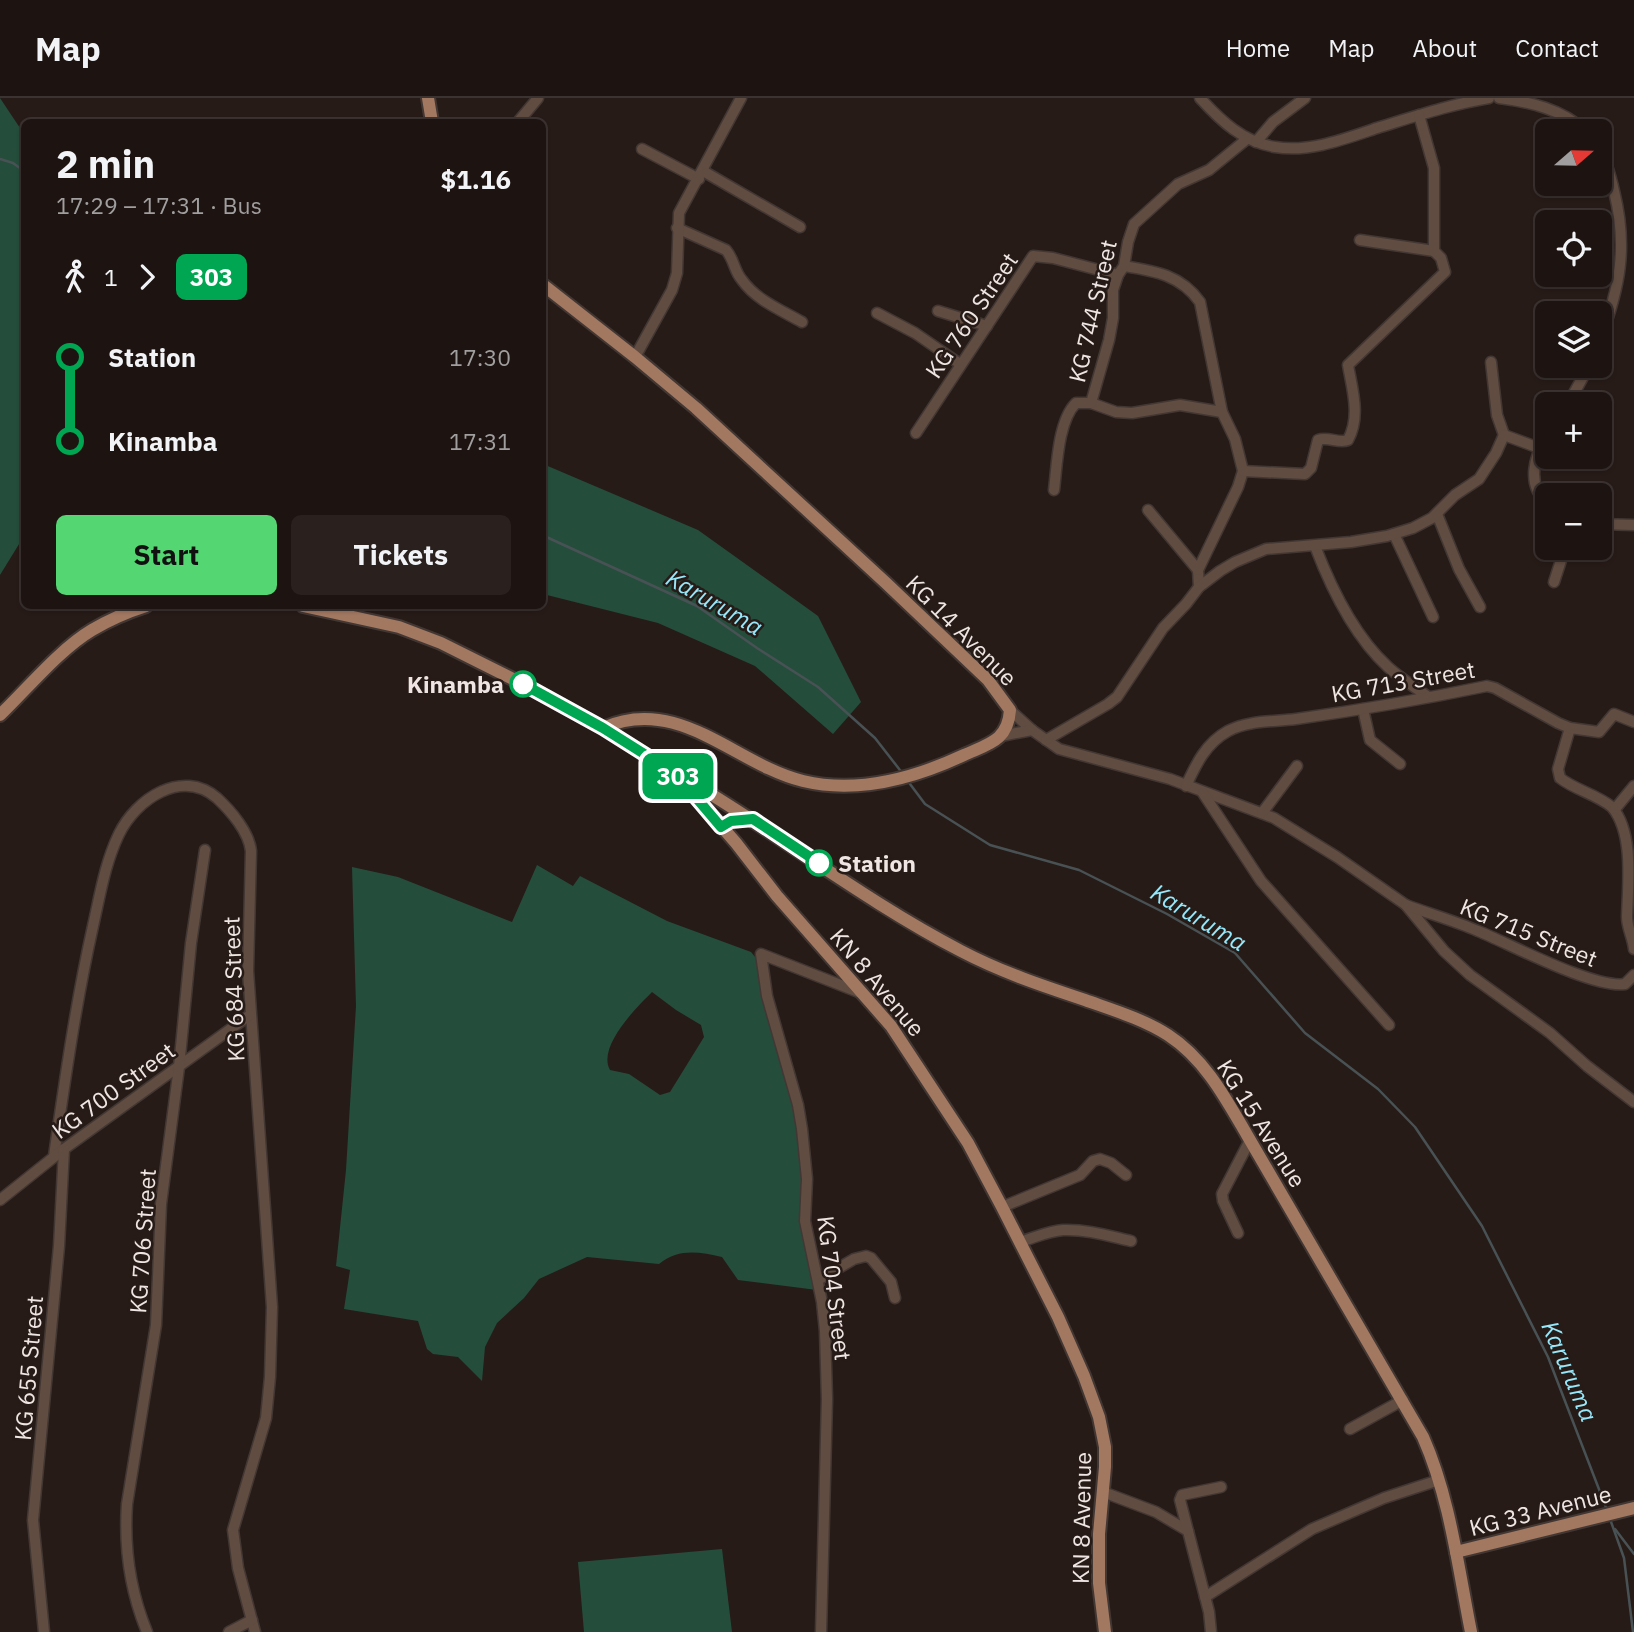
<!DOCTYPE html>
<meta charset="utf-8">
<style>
:root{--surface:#1d1411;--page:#2a211f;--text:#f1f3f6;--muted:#a09e9f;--line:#3b3331;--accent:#54d672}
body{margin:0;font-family:"IBM Plex Sans",sans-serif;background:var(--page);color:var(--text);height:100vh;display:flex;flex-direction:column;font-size:26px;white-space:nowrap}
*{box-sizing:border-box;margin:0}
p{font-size:23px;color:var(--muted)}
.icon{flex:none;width:38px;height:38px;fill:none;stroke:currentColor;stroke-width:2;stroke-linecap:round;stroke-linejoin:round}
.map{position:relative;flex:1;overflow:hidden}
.drawer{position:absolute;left:21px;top:21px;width:525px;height:490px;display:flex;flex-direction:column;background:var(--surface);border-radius:10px;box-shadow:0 2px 5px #0004,0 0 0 2px var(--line)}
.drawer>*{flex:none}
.badge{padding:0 14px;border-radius:10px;font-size:24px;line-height:46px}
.needle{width:46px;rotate:70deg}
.fabs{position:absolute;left:1535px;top:21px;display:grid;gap:14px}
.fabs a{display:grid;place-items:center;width:77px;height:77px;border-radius:10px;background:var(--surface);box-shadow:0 2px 5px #0004,0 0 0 2px var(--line);font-size:35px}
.map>.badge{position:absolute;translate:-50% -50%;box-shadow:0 0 0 4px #fff}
.legs{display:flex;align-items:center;gap:10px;height:77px;padding:0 35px;font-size:23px}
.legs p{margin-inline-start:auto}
.overview{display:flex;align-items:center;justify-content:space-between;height:119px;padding:0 35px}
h1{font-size:38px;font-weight:800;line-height:52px}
.button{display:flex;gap:14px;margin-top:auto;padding:14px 35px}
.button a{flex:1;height:80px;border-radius:10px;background:var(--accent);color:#111;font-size:28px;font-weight:800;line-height:80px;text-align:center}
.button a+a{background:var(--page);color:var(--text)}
ul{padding:0 35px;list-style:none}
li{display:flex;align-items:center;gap:24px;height:84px;font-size:26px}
li i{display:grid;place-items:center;width:10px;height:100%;margin:0 9px;background:currentColor}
li i::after{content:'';width:18px;height:18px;margin:-9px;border:5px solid;border-radius:50%;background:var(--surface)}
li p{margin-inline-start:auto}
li:first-child i{background:linear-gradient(#0000 50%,currentColor 0)}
li:last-child i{background:linear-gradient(currentColor 50%,#0000 0)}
header{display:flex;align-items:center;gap:42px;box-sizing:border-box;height:98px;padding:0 35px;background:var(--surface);border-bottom:2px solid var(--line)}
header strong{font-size:33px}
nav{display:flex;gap:38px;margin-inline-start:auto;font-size:24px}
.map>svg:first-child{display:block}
.green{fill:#254d3c;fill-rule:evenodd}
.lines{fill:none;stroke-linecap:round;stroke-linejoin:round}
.stream{stroke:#485254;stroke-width:2.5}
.minor-casing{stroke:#433734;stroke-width:13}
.major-casing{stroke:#433734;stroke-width:16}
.minor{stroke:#604c41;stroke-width:10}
.major{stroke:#a27861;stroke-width:12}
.line-1-casing{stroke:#fff;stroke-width:16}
.line-1{stroke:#00a651;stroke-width:10}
.stop-1-dot{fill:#fff;stroke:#00a651;stroke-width:3.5}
.labels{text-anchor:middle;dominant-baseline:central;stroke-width:5;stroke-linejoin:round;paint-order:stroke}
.street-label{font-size:23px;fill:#efe6e3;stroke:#271b17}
.stop-label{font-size:23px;font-weight:bold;fill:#efe6e3;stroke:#271b17;text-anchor:end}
.water-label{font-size:24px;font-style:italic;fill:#97e8fa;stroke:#271b17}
</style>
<header>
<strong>Map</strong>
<nav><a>Home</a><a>Map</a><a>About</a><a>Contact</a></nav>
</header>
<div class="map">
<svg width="1634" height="1534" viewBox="0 0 1634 1534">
<rect width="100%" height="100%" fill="#271b17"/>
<g class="green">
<polygon points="0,0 24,36 24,438 0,477"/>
<polygon points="543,366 698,432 818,518 861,604 833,636 755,568 658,525 543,496"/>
<path d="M537,767l36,21 7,-10 87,45 84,31 5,6 20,74 28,83 -1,111 14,64 -79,-10 -16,-23c-23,-5 -43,-9 -63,7l-72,-7 -48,22 -15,19 -27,25 -12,24 -3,34 -24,-24 -25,-3 -6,-5 -9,-28 -74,-12 6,-39 -14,-4 10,-96 10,-164 -4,-139 46,10 114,45zM652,894l24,18 25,15 3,12 -34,55 -10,3 -31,-21 -19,-4c-13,-23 26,-62 42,-78z"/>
<polygon points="722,1451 732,1534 584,1534 578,1464"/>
</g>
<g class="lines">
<g class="stream">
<polyline points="0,61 13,65 24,73"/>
<polyline points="542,437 697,508 757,550 818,589 875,640 903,676"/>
<polyline points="907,682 925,706 990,747 1079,772 1167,816 1235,855 1305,935 1378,991 1415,1029 1482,1128 1548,1259 1607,1412"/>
<polyline points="1610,1421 1624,1460 1633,1534"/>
<polyline points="1615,1431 1634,1456"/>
</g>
<g class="minor-casing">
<g id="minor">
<path d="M1200,0c21,23 43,44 75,49 35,6 72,-9 105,-20 36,-11 72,-23 109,-29"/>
<path d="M1499,0c31,4 63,11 86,33"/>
<polyline points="518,24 538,0"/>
<polyline points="1256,44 1273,24 1305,0"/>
<polyline points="642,51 699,81"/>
<path d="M1600,52c7,12 11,28 14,41 14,56 6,96 -14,149"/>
<polyline points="703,73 800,129"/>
<path d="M677,130l49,22c8,9 8,21 16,30 14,20 39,30 60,42"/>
<polyline points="1360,142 1434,153"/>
<path d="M1124,168c31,5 57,9 76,36l22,110 13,27 8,32 -5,16 -40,83 1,17"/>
<polyline points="938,213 987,228"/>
<polyline points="877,215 915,235 960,266"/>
<polyline points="635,259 672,192 677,175 679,115 741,0"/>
<polyline points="1491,264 1497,317 1504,337"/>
<polyline points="1091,305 1116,314 1132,315 1180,307 1222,314"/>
<polyline points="1568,306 1589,268"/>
<polyline points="916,335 1033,158 1053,160 1118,177"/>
<path d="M1547,337c-13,22 -21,49 0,68"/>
<path d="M1243,373l62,3 6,-6 7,-28c10,-4 21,4 30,0 13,-24 4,-51 0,-75l97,-93 -4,-14 -7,-7v-83l-15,-53"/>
<path d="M1054,392c3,-25 4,-69 22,-87h15l18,-63 4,-22v-28l5,-15 6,-9 4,-24 6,-18 44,-40 31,-14 38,-31"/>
<polyline points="1148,412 1198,472"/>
<polyline points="1437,416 1459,471 1480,509"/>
<polyline points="1600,426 1634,427"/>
<polyline points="1394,436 1433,519"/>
<path d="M1315,448c16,42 39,90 73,121 12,11 27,20 40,30"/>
<polyline points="1554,484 1565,450"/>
<polyline points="1363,611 1370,642 1400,666"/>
<polyline points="1010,612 1032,632 1059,651 1170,681 1274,720 1337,759 1406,807 1444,853 1470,877 1550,935 1587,968 1634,1004"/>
<path d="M1570,630l-12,41 2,9c15,12 36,16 52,29 22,26 16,76 15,110 0,11 6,21 7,32"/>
<polyline points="1001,638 1032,632"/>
<polyline points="1046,642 1108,606 1117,599 1163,530 1186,506 1199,489 1220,473 1235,464 1266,451 1351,444 1387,438 1413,430 1432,420 1455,397 1479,381 1496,355 1504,337 1539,350"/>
<path d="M1186,688c10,-22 20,-43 42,-55 21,-11 45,-9 68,-12 64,-9 128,-20 191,-33l8,2 63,35 12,5 29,4 15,-18 20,8"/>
<polyline points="1203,695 1261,783 1389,927"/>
<polyline points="1615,711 1634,688"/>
<polyline points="1262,715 1297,668"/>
<path d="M1406,807c24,9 49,16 72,26 32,13 116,58 147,53l9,-9"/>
<path d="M54,1058c11,-77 22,-154 39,-230 7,-31 12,-63 26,-92 17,-35 63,-66 98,-36 14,13 32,34 34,53l-3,120 24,336 -2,70 -4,41 -33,112 5,38 17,64"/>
<polyline points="0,1102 64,1051 250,917"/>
<polyline points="1002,1109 1080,1077 1093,1063 1100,1061 1111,1065 1126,1077"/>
<polyline points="1238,1135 1223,1103 1222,1096 1250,1042"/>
<path d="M1019,1144c15,-4 29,-11 44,-12 23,-1 46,6 68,11"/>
<polyline points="818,1182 854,1161 866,1158 871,1160 891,1184 895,1200"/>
<polyline points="1350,1331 1403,1302"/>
<polyline points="1103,1394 1156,1414 1188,1433 1209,1514 1211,1534"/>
<polyline points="1188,1433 1180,1402 1182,1397 1221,1389"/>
<polyline points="1205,1499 1312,1431 1384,1400 1439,1382"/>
<polyline points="44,1534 33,1422 59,1148 64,1051"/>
<path d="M147,1534c-17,-41 -23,-84 -20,-128l29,-179 5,-121 18,-137 12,-124 14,-93"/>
<polyline points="229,1534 252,1522"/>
<polyline points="821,1534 827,1301 825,1233 822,1204 805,1123 807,1081 802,1031 798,1007 767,898 761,856 861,895"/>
</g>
</g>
<g class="major-casing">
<g id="major">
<polyline points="428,0 432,24"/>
<path d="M542,186l93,73 61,51 190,175 102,97 22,30c-2,31 -22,34 -46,45 -49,23 -107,39 -161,26 -67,-16 -124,-87 -200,-53"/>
<polyline points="303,508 399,529 441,545 523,586 603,630 676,676 736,745 777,798 891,928 968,1045 1002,1109 1058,1219 1084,1278 1099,1319 1105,1349 1105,1369 1099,1436 1099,1485 1105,1534"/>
<path d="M0,617c27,-26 60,-66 92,-85 17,-10 35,-18 54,-24"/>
<path d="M686,681c93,55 179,122 275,172 40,21 82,35 124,49 28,10 58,19 83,35 37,24 58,64 79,100l176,302c27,61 35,130 48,195"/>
<polyline points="721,729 731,723 752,721"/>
<polyline points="1456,1454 1634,1410"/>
</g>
</g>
<use href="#minor" class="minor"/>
<use href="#major" class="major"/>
</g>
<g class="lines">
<g class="line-1-casing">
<polyline id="line-1" points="523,586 603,630 676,676 721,729 731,723 753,721 819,765"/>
</g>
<use href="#line-1" class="line-1"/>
</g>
<g class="stop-1-dot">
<circle cx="523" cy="586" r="12"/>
<circle cx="819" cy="765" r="12"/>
</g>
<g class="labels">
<g class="street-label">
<text transform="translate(1092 213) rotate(-77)">KG 744 Street</text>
<text transform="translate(971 217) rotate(-56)">KG 760 Street</text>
<text transform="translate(962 532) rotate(45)">KG 14 Avenue</text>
<text transform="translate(1403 583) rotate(-10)">KG 713 Street</text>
<text transform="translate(1529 834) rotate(22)">KG 715 Street</text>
<text transform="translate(878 884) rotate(50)">KN 8 Avenue</text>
<text transform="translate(233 891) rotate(-92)">KG 684 Street</text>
<text transform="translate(113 992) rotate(-36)">KG 700 Street</text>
<text transform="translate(1262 1025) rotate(58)">KG 15 Avenue</text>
<text transform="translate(142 1143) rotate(-86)">KG 706 Street</text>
<text transform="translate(835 1190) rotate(83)">KG 704 Street</text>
<text transform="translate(28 1270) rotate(-85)">KG 655 Street</text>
<text transform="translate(1540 1412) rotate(-14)">KG 33 Avenue</text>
<text transform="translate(1081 1420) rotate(-89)">KN 8 Avenue</text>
</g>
<g class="stop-label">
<text x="504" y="586">Kinamba</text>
<text x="838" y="765" text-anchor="start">Station</text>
</g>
<g class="water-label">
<text transform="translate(715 504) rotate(30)">Karuruma</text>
<text transform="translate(1199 819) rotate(31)">Karuruma</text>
<text transform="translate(1570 1273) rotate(67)">Karuruma</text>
</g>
</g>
</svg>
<div class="fabs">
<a><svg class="needle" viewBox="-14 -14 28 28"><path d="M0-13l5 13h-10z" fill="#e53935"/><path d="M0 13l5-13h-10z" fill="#a09e9f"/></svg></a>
<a><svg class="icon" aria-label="locate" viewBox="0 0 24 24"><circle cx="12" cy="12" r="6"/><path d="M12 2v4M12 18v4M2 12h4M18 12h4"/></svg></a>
<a><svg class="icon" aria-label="layers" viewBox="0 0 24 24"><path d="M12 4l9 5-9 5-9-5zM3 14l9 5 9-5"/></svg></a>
<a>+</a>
<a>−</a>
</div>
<b class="badge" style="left:678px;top:678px;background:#00a651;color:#fff">303</b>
<section class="drawer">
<div class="overview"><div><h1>2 min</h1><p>17:29 – 17:31 · Bus</p></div><b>$1.16</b></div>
<div class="legs"><svg class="icon" aria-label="walk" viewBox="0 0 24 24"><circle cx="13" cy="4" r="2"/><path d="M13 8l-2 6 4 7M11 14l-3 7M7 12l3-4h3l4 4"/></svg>1<svg class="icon" aria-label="forward" viewBox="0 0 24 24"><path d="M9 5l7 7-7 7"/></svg><b class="badge" style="background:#00a651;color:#fff">303</b></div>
<ul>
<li><i style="color:#00a651"></i><b>Station</b><p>17:30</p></li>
<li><i style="color:#00a651"></i><b>Kinamba</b><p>17:31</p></li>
</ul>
<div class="button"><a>Start</a><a>Tickets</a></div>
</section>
</div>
